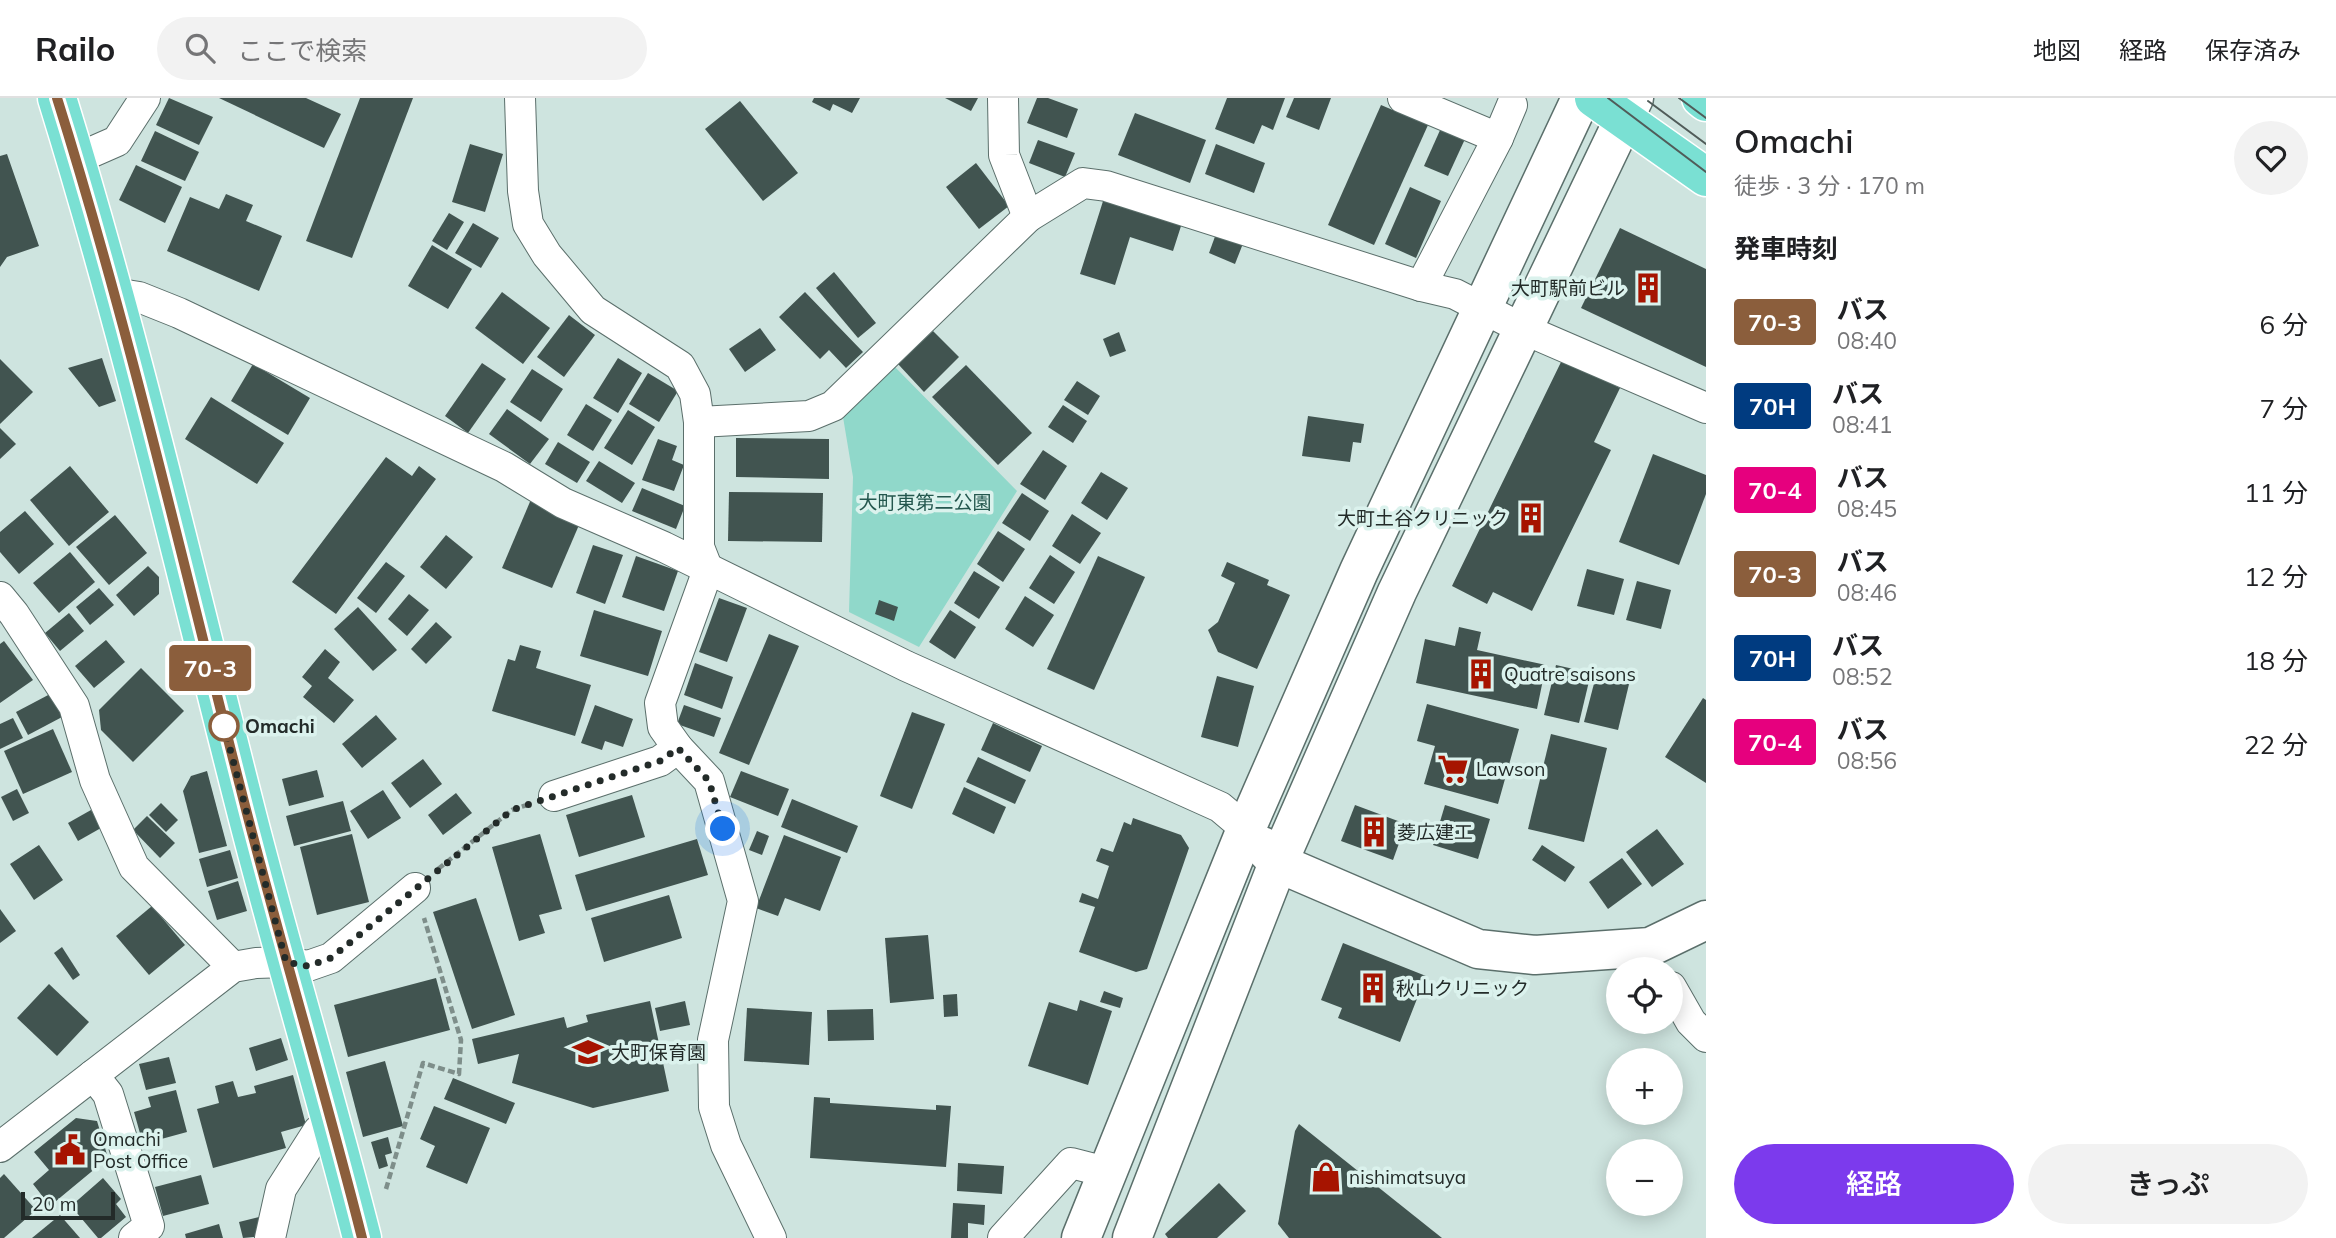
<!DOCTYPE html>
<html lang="ja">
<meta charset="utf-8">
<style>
:root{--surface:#fff;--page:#f2f2f2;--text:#202124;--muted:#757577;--line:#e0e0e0;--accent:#7c3aed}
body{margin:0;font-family:Mulish,"Noto Sans JP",sans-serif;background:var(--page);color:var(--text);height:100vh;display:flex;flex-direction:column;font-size:26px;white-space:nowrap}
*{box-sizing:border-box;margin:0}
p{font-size:23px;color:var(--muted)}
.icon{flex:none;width:38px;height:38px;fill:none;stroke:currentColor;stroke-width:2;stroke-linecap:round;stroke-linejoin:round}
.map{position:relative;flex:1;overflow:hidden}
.side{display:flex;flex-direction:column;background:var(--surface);width:630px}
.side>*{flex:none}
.badge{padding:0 14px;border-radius:5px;font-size:24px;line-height:46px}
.tools{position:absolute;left:1606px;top:859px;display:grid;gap:14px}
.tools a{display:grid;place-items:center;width:77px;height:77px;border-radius:50%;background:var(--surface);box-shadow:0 4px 18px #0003;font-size:35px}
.scale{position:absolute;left:21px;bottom:18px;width:94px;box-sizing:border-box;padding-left:7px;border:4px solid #232b29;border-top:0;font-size:19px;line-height:24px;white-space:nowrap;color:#232b29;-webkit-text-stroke:5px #dbf2ed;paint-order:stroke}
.you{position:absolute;width:35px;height:35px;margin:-18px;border:5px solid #fff;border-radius:50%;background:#1a73e8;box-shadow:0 0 0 10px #1a73e833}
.map>.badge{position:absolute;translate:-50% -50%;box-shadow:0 0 0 4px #fff}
h2{padding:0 28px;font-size:26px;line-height:63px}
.round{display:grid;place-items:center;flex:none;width:74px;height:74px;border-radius:37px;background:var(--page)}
.summary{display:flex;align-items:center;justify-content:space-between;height:119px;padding:0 28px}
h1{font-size:33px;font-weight:600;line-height:52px}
.button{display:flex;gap:14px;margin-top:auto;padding:14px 28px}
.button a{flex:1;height:80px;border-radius:42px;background:var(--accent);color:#fff;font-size:28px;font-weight:600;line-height:80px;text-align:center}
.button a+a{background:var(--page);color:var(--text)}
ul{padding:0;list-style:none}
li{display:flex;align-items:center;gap:21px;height:84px;padding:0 28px}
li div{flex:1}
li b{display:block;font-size:26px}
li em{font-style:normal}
li .badge{min-width:77px;font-weight:700;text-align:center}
header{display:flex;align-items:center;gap:42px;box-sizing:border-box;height:98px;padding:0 35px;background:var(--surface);border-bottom:2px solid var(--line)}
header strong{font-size:33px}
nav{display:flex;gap:38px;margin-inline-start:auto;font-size:24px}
.search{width:490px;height:63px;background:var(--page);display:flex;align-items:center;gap:18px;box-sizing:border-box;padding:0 24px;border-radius:38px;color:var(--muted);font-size:26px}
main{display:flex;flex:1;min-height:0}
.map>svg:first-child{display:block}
.green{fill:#90d8ca}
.building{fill:#415450}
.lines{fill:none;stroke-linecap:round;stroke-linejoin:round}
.street-casing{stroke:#5b6f6b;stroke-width:32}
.secondary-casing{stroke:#5b6f6b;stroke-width:41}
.primary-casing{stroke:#fff;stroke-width:41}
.path{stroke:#7e8e8a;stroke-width:4.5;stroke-dasharray:7 3.5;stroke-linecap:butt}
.street{stroke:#fff;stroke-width:30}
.secondary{stroke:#fff;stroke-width:38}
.primary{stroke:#7ae0d3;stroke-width:38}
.tram{stroke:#505c59;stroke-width:2}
.line-casing{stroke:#fff;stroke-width:16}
.line{stroke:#8b5e3c;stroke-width:10}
.walk{stroke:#232b29;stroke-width:7;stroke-dasharray:0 12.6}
.stop-dot{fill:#fff;stroke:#8b5e3c;stroke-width:3.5}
.labels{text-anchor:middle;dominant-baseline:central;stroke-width:7;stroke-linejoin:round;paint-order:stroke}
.poi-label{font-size:19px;fill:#232b29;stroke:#dbf2ed;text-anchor:start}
.park-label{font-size:19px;fill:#24574e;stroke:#dbf2ed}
.stop-label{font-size:19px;font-weight:bold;fill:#232b29;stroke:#dbf2ed;text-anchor:start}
</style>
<header>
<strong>Railo</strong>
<div class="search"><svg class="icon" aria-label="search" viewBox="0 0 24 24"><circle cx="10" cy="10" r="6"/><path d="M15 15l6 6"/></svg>ここで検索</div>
<nav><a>地図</a><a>経路</a><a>保存済み</a></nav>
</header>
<main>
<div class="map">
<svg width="1706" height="1140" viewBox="0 0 1706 1140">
<rect width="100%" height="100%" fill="#cee4df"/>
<polygon class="green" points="893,267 1017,393 919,549 849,514 853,379 842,313"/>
<g class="building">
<polygon points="169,0 213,19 199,47 156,27"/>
<polygon points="219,0 306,0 341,16 324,50"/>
<polygon points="360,0 413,0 352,160 306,143"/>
<polygon points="814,0 860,0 852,15 833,6 830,13 812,4"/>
<polygon points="945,0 978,0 971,13"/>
<polygon points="1037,0 1048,0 1078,11 1067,40 1027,25"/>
<polygon points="1227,0 1285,0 1273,32 1262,27 1254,46 1215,31"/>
<polygon points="1294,0 1331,0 1319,32 1286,19"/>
<polygon points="740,3 798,75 763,103 705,31"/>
<polygon points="1381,7 1428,27 1374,147 1328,127"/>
<polygon points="1135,15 1206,42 1190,85 1118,57"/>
<polygon points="1441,30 1465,41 1448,78 1424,68"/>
<polygon points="155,33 199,54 185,83 141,63"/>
<polygon points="1038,42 1075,55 1065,79 1029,65"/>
<polygon points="470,46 503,56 485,114 452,104"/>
<polygon points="1216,46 1265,65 1254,95 1205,76"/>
<polygon points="7,56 39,148 7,159 0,169 0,58"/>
<polygon points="976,65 1009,108 979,131 946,89"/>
<polygon points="136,67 182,89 165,125 119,102"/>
<polygon points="1410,89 1441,103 1416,160 1385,146"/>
<polygon points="226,96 253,107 246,123 282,138 259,193 167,153 190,99 219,111"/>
<polygon points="1104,100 1182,125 1173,153 1130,139 1115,187 1080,176"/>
<polygon points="449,115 464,124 447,152 432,143"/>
<polygon points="473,125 499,140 481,170 455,155"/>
<polygon points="1620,130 1706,171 1706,269 1581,210"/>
<polygon points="1217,133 1244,143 1235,166 1209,155"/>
<polygon points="432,147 472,171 448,211 408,188"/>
<polygon points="834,174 876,225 858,240 816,190"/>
<polygon points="502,194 550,230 523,266 475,230"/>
<polygon points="805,194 863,254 846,270 829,252 820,261 779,219"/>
<polygon points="569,217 595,237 564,279 537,259"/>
<polygon points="760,230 776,252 745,274 729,251"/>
<polygon points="933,233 959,259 924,294 898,266"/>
<polygon points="1119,234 1126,253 1110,259 1103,241"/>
<polygon points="102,260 116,303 99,309 68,270"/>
<polygon points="618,260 642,275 618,315 593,300"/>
<polygon points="0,261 33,294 0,326"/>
<polygon points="1562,262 1620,290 1594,344 1611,352 1532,513 1493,494 1487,506 1452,488"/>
<polygon points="482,265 506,281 468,335 445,318"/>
<polygon points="253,266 310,300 288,337 231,303"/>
<polygon points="966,267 1032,335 998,367 932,299"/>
<polygon points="532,271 563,291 541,324 510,304"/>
<polygon points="648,275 678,293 659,324 629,306"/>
<polygon points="1077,283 1100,298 1088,317 1064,302"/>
<polygon points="211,299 284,345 257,386 185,341"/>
<polygon points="586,306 612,322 593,353 567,337"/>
<polygon points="1063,307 1087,323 1073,345 1048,329"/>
<polygon points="507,311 549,341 530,366 489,336"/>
<polygon points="628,312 655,329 632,367 604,350"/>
<polygon points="1308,318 1364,326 1361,345 1353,344 1350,364 1302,358"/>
<polygon points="0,330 16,346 0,361"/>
<polygon points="736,340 829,341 829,381 736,379"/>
<polygon points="658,341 677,348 672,362 684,367 674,393 642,382"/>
<polygon points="558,344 590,364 577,385 545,366"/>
<polygon points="1043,352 1067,368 1045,402 1020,386"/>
<polygon points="1653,356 1706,377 1706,396 1679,467 1619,444"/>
<polygon points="386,359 412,378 419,368 436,381 336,516 292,484"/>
<polygon points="599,363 635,385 622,405 586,383"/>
<polygon points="70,368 109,414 69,448 30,402"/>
<polygon points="1101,374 1128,390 1107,422 1081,405"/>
<polygon points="642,390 685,408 676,431 632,413"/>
<polygon points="729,394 823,395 822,444 728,443"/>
<polygon points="1022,395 1049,413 1030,443 1002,425"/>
<polygon points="532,399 582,420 552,490 502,470"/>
<polygon points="25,413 54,446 19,476 0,454 0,434"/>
<polygon points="1072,416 1101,435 1080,466 1052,448"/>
<polygon points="115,417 147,455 109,487 76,449"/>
<polygon points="998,433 1025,451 1003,484 977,466"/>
<polygon points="446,437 473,459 446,491 420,469"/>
<polygon points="593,447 623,457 605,506 576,495"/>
<polygon points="70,454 95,484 59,515 33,485"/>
<polygon points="1050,457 1075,474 1054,506 1029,490"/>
<polygon points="636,458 678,473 664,513 622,499"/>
<polygon points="1098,458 1145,479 1094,592 1047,571"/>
<polygon points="386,464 405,478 376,515 357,500"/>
<polygon points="1227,464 1269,482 1267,487 1290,497 1257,571 1218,554 1208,532 1218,524 1235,485 1221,478"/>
<polygon points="148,468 159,479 159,496 134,518 116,497"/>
<polygon points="1587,471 1624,481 1614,517 1577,508"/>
<polygon points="974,473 1000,489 979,521 954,505"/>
<polygon points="1637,483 1671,492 1661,531 1626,522"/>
<polygon points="99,490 114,507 90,527 76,509"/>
<polygon points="409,496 429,512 407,538 388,521"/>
<polygon points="1025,498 1054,517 1033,549 1005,531"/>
<polygon points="719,500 747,510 727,564 699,554"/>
<polygon points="879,502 898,509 894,523 875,516"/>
<polygon points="358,509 397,552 373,573 334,531"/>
<polygon points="594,512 662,533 648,578 580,558"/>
<polygon points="950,512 976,529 955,561 929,544"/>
<polygon points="69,515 84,533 60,553 45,535"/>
<polygon points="436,524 452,539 426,566 411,551"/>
<polygon points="1459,529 1481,534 1477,552 1546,567 1537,611 1416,585 1425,541 1455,548"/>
<polygon points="769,536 799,548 749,667 719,655"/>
<polygon points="106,542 125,564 94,590 75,568"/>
<polygon points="4,543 33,582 0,605 0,546"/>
<polygon points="520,547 541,553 536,570 591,587 575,638 492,613 508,561 515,563"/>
<polygon points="325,551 340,564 328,580 354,602 334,625 303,599 312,588 302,579"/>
<polygon points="695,565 733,579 722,611 684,597"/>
<polygon points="1556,567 1591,575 1579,625 1544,617"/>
<polygon points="141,570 184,613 133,664 101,632 99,612"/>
<polygon points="1597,574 1630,582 1618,632 1584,624"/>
<polygon points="1217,578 1254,588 1238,649 1201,639"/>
<polygon points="52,595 64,618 28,637 16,614"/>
<polygon points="1703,600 1706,602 1706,685 1665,659"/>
<polygon points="1427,606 1519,631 1498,706 1424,686 1435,648 1417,643"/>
<polygon points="595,607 633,621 623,649 605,643 602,652 581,645"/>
<polygon points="684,607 721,620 714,639 677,626"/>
<polygon points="912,614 945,626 912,711 880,698"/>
<polygon points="376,617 397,641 362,670 342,646"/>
<polygon points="13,620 23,640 0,651 0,626"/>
<polygon points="993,625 1042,648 1030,674 981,652"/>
<polygon points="53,631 72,674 23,696 4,653"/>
<polygon points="1551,636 1607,650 1584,744 1528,731"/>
<polygon points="978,659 1026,682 1015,706 966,684"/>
<polygon points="423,661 442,686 410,710 391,685"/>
<polygon points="317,672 324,699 289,708 282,681"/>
<polygon points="207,673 227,748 199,755 183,693 191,678"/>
<polygon points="741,673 789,691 778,718 730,699"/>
<polygon points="964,689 1006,709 994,736 952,716"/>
<polygon points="17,691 29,715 13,723 1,699"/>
<polygon points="383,692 401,720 368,741 350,713"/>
<polygon points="456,695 472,715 443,737 428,717"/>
<polygon points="632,697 645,739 579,759 566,717"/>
<polygon points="792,701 858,728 847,755 781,729"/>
<polygon points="343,703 351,733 294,748 286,718"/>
<polygon points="161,705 178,722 166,734 149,717"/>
<polygon points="1355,707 1406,726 1393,762 1341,743"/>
<polygon points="1445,707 1490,721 1478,761 1433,747"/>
<polygon points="91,712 101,730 78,743 68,725"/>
<polygon points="147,718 175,745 160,760 133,732"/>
<polygon points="1133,720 1181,737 1189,750 1147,871 1136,874 1079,854 1095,809 1079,804 1082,795 1098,801 1109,768 1096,763 1101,750 1113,754 1124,724 1131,727"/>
<polygon points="1657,731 1684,766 1652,789 1626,754"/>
<polygon points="757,733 769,738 762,757 749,752"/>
<polygon points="352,736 369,804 317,817 300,749"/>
<polygon points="540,736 562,811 539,817 545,835 519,843 492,749"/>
<polygon points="784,737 841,759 820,813 785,800 778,818 756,810"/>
<polygon points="697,741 708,777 586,813 575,777"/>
<polygon points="39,747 63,782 34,802 10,766"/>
<polygon points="1542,747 1575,769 1565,784 1532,762"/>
<polygon points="230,752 238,780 207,789 199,761"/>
<polygon points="1622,760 1642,786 1608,811 1589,784"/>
<polygon points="238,783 247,813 217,822 208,793"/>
<polygon points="669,797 682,840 604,864 591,820"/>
<polygon points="476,800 515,917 472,931 433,814"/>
<polygon points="152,808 185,847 149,877 116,838"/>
<polygon points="0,811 16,833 0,845"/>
<polygon points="928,837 934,901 890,905 885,840"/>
<polygon points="1343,845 1426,878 1400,944 1338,920 1342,910 1321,902"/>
<polygon points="62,849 80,877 73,882 54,855"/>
<polygon points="436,880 450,932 348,959 334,907"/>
<polygon points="49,886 89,924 57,958 17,920"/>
<polygon points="1104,893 1123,900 1120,910 1100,904"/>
<polygon points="957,896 958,918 944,919 943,897"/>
<polygon points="1080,902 1112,913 1088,987 1028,968 1049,904 1077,913"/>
<polygon points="650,903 669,993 593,1010 512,985 519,956 478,966 472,941 564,919 567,930 588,924 586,917"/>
<polygon points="685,903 690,927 660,933 655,910"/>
<polygon points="747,910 812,914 809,967 744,963"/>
<polygon points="873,911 874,942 828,943 827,912"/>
<polygon points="281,940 288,962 256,973 249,950"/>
<polygon points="169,959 176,985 146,992 139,966"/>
<polygon points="385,963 403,1028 363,1039 346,974"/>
<polygon points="293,977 306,1027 281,1034 286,1050 213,1070 197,1011 219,1005 215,988 233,983 238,999 256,995 254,988"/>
<polygon points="453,980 515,1005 506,1026 444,1001"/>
<polygon points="176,992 187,1034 143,1046 134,1014 151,1009 148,999"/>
<polygon points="814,999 830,1000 830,1005 936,1012 936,1007 951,1008 946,1069 810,1060"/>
<polygon points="434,1008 490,1030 467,1086 426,1069 435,1048 420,1041"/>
<polygon points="76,1020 97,1023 108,1060 50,1108 33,1086 49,1072 34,1054"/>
<polygon points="1299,1026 1442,1140 1289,1140 1278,1126 1295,1033"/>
<polygon points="388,1039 392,1055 385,1057 388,1068 379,1071 371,1044"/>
<polygon points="958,1065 1004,1068 1002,1096 957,1093"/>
<polygon points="4,1076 36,1112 4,1140 0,1140 0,1080"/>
<polygon points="201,1077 209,1106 163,1118 155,1089"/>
<polygon points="103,1080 121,1101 116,1106 126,1119 101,1140 98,1140 71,1108"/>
<polygon points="1219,1085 1246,1113 1217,1140 1168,1140 1165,1136"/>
<polygon points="953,1105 985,1107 984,1127 968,1125 968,1140 951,1140"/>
<polygon points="60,1117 80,1140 32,1140"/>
<polygon points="259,1119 264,1138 243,1140 239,1124"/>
<polygon points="219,1126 223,1140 186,1140 185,1136"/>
</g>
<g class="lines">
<g class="street-casing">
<g id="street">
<polyline points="520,0 523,93 528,126 547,157 593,212 680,268 695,296 699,324 699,449 708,472 660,605 663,629 678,650 709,683 743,803 713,942 714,1009 726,1047 771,1140"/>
<polyline points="1003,0 1004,57 1028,119"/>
<polyline points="1403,0 1498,40"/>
<polyline points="76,61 117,43 145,0"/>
<polyline points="1421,188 1498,40 1512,7"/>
<polyline points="114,195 139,199 179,215 504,369 563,405 664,449 906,568 1220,709 1246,731"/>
<polyline points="699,324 809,318 833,308 1028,119 1083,85 1106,88 1421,188 1455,196 1523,231 1706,310"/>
<polyline points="0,499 14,516 74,608 95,682 134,769 233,869"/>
<polyline points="554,698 660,663 678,650"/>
<polyline points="1671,889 1691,924 1706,939"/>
<polyline points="93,977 108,996 149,1128 134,1140"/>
<polyline points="0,1049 233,869 256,865 286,864 308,868 331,860 415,790"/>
<polyline points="270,1140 281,1091 318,1033 334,1029"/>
<polyline points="1003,1140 1071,1065 1106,1074"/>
</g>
</g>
<g class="secondary-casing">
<g id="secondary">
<polyline points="1262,748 1278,765 1478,851 1535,857 1650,849 1706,822"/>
<polyline points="1081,1140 1246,731 1359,473 1581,0"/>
<polyline points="1132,1140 1278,765 1397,494 1634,0"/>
</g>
</g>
<g class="primary-casing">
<g id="primary">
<path d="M57,0c72,232 127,470 187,705 37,146 81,289 118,435"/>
<polyline points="1594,0 1706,79"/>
<polyline points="1701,0 1706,4"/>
</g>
</g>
<g class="path">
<polyline points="438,771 512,712 527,707"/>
<polyline points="386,1091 423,965 459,976 461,942 424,820"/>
</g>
<use href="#street" class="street"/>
<use href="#secondary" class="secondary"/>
<use href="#primary" class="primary"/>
<g class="tram">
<polyline points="1608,0 1706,74"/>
<polyline points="1679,0 1706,20"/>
<polyline points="1648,3 1706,46"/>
</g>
</g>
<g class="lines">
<g class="line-casing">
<path id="line" d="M57,0c71,226 124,458 183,688 38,151 84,301 122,452"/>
</g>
<use href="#line" class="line"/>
<polyline class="walk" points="224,628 286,864 308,868 331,860 512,712 660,663 678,650 709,683 723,731"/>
</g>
<defs>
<g id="building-bare" transform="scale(2.415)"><path d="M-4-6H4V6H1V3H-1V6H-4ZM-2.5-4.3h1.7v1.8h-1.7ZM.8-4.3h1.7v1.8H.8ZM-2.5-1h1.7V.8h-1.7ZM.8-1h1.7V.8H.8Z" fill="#a61400" stroke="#dbf2ed" stroke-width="2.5" paint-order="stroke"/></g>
<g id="supermarket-bare" transform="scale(2.415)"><path d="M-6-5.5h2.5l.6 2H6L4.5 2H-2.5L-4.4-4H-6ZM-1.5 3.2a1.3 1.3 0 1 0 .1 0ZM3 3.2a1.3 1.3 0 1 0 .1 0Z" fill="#a61400" stroke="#dbf2ed" stroke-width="2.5" paint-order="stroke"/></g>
<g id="school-bare" transform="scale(2.415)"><path d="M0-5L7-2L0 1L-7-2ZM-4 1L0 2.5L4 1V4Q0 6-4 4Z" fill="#a61400" stroke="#dbf2ed" stroke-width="2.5" paint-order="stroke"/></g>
<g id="civic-bare" transform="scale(2.415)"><path d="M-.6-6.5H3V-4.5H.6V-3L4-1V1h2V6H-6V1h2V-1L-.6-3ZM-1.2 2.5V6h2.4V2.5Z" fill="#a61400" stroke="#dbf2ed" stroke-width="2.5" paint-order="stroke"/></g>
<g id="shop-bare" transform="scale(2.415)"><path d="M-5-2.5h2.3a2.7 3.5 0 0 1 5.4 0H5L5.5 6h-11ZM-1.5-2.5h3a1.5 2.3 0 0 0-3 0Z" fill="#a61400" stroke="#dbf2ed" stroke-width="2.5" paint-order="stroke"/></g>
</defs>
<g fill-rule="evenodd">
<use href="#building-bare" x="1648" y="190"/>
<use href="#building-bare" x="1531" y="420"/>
<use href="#building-bare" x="1481" y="576"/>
<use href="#supermarket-bare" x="1453" y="671"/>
<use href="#building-bare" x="1374" y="734"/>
<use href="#building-bare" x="1373" y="890"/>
<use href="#school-bare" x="588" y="954"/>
<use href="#civic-bare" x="70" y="1052"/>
<use href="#shop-bare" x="1326" y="1079"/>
</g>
<circle class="stop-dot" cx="224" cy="628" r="14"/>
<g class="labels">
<g class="poi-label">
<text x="1625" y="190" text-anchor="end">大町駅前ビル</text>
<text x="1508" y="420" text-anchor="end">大町土谷クリニック</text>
<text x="1504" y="576">Quatre saisons</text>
<text x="1476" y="671">Lawson</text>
<text x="1397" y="734">菱広建工</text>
<text x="1396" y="890">秋山クリニック</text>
<text x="611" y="954">大町保育園</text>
<text x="93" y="1041">Omachi<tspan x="93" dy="22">Post Office</tspan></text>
<text x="1349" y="1079">nishimatsuya</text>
</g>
<g class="park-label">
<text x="925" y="404">大町東第二公園</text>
</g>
<g class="stop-label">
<text x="245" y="628">Omachi</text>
</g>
</g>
</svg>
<div class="tools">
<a><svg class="icon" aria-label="locate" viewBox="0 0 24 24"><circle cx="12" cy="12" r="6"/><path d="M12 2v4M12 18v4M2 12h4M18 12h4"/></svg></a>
<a>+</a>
<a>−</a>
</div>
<div class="scale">20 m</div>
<div class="you" style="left:723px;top:731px"></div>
<b class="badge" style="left:210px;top:570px;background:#8b5e3c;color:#fff">70-3</b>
</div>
<section class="side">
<div class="summary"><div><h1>Omachi</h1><p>徒歩 · 3 分 · 170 m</p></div><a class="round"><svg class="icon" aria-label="heart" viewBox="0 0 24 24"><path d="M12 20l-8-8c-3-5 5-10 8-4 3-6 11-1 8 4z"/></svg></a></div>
<h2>発車時刻</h2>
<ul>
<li><span class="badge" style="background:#8b5e3c;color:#fff">70-3</span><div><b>バス</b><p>08:40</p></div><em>6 分</em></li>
<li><span class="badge" style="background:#003b80;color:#fff">70H</span><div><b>バス</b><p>08:41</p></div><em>7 分</em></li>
<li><span class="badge" style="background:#e6007e;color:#fff">70-4</span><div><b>バス</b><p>08:45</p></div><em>11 分</em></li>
<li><span class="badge" style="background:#8b5e3c;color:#fff">70-3</span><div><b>バス</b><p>08:46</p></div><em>12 分</em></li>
<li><span class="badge" style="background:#003b80;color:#fff">70H</span><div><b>バス</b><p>08:52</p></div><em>18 分</em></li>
<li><span class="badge" style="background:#e6007e;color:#fff">70-4</span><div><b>バス</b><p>08:56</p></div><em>22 分</em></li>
</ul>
<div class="button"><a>経路</a><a>きっぷ</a></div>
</section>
</main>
